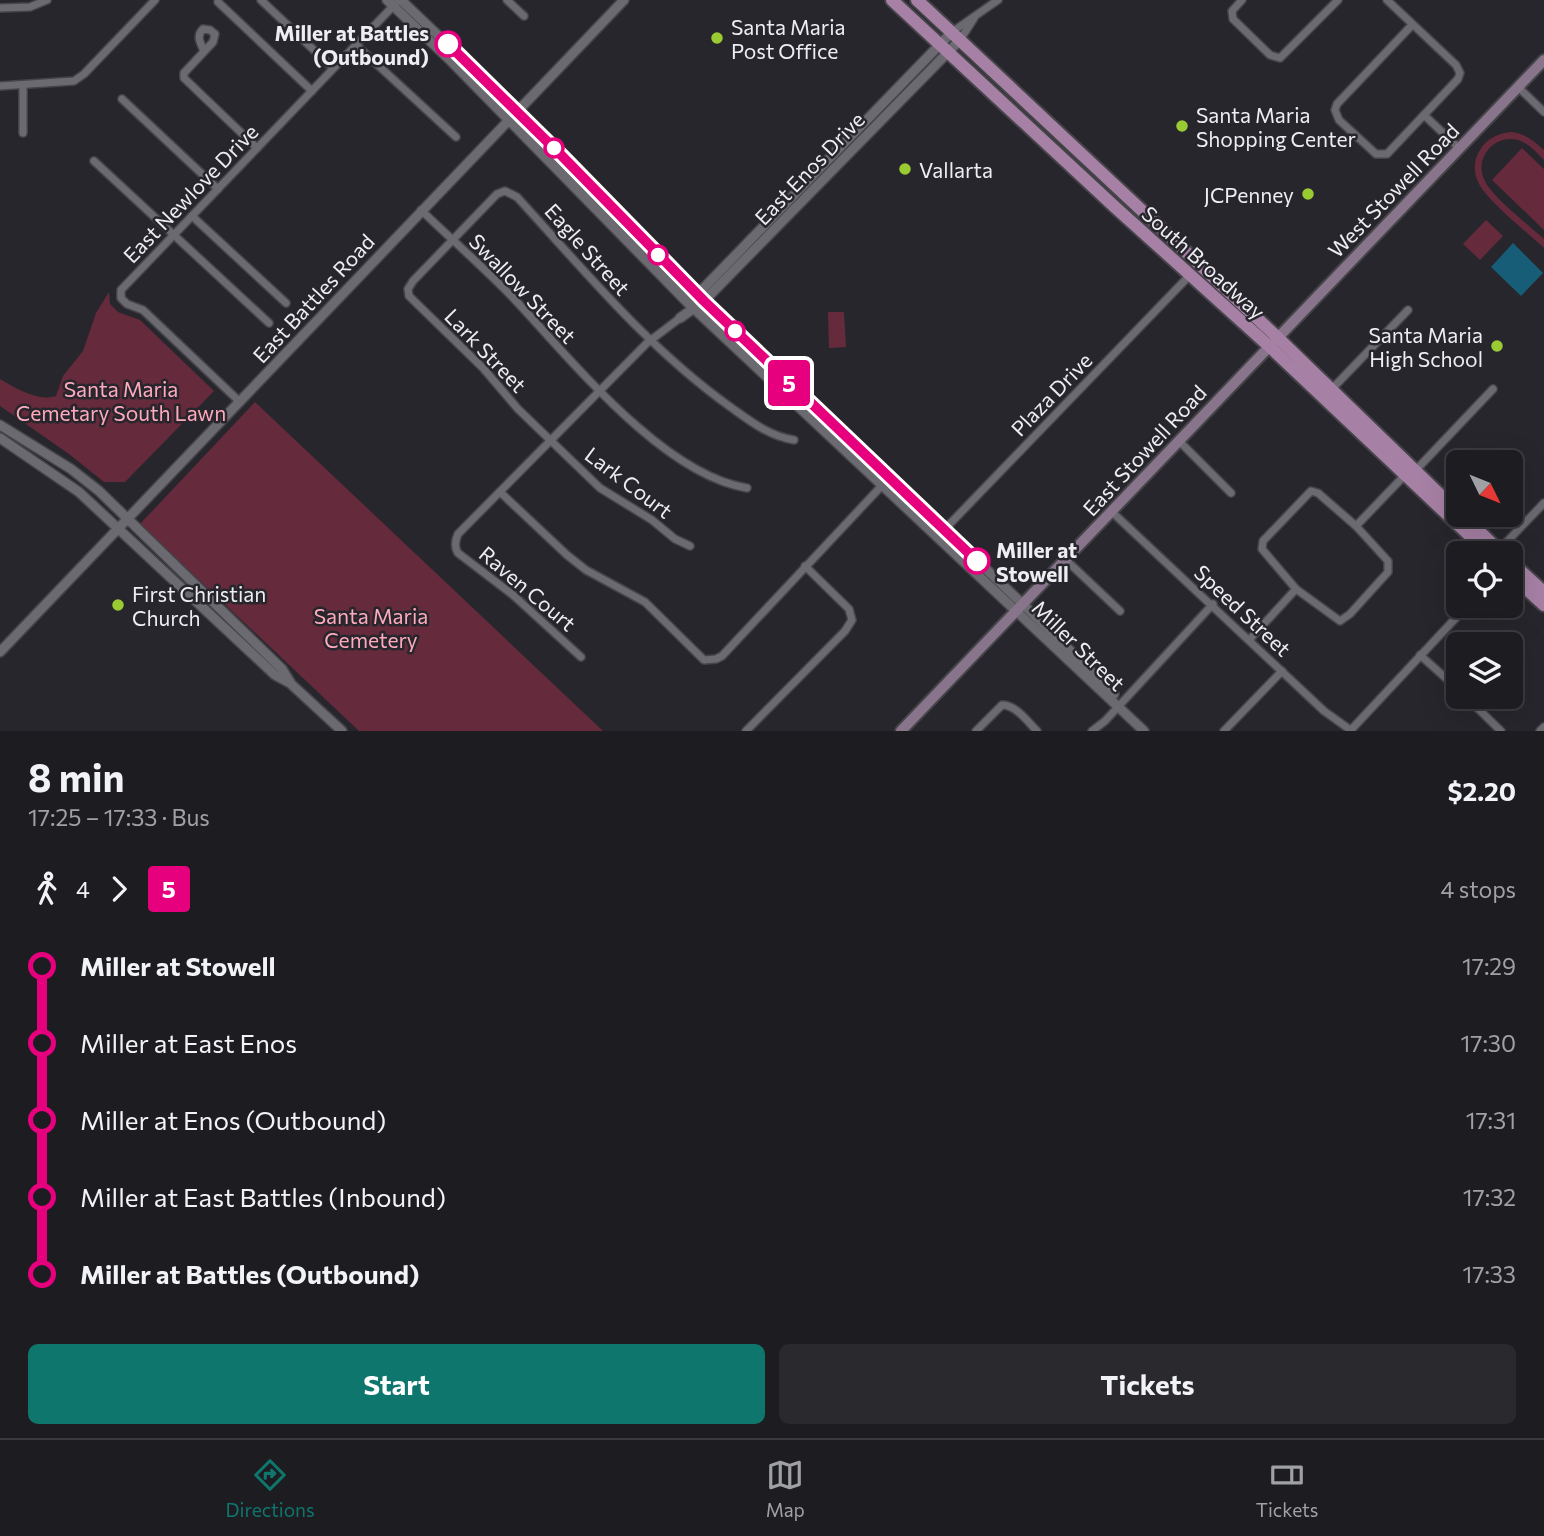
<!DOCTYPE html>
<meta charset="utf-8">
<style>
:root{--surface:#1d1c21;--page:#2a292e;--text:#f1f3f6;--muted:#a0a1a5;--line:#3b3a3f;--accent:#0f766e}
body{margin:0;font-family:Commissioner,sans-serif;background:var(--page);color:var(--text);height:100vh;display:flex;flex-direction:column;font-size:26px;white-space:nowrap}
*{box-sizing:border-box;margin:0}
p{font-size:23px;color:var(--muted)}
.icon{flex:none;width:38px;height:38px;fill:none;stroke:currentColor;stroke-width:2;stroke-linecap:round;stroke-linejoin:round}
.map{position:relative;height:731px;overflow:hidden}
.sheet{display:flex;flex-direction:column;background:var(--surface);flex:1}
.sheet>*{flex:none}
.badge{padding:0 14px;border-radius:5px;font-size:24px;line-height:46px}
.needle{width:46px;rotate:133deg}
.buttons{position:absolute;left:1446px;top:450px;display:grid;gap:14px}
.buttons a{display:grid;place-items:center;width:77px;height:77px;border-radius:10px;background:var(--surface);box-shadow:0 7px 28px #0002,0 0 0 2px var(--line);font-size:35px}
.map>.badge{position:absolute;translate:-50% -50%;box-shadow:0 0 0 4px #fff}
.legs{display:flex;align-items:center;gap:10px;height:77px;padding:0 28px;font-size:23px}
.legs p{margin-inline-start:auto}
.summary{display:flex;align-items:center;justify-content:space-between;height:119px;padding:0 28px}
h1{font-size:38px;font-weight:700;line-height:52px}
.primary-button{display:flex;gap:14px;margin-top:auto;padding:14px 28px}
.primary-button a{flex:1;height:80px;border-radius:10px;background:var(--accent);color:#fff;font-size:28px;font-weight:700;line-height:80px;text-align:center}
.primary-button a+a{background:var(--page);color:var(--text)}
ul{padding:0 28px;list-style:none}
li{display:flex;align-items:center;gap:24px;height:77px;font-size:26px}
li i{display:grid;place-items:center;width:10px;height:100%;margin:0 9px;background:currentColor}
li i::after{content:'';width:18px;height:18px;margin:-9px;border:5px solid;border-radius:50%;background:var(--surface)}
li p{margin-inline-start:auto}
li:first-child i{background:linear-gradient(#0000 50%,currentColor 0)}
li:last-child i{background:linear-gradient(currentColor 50%,#0000 0)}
.menu{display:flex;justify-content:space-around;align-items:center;height:98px;border-top:2px solid var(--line);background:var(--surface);font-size:19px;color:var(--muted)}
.menu a{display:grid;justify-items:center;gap:4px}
.menu .on{color:var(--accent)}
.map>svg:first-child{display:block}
.green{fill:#652a3b}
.water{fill:#175d78}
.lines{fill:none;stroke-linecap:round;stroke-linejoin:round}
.minor-casing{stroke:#454449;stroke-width:10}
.tertiary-casing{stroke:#454449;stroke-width:12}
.secondary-casing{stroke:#454449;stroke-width:14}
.primary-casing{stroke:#454449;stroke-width:16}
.minor{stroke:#6c6a71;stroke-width:7}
.tertiary{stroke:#6c6a71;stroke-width:9}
.secondary{stroke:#89758b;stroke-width:10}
.primary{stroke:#a781a5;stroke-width:12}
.line-1-casing{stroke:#fff;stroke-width:16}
.line-1{stroke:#e6007e;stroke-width:10}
.poi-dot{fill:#9bcb33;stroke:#27262c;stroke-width:2.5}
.stop-1-dot{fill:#fff;stroke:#e6007e;stroke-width:3.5}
.labels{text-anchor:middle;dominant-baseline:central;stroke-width:5;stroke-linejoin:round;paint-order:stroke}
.poi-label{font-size:21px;fill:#eeedf1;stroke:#27262c;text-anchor:start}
.stop-label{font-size:21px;font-weight:bold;fill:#eeedf1;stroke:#27262c;text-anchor:end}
.street-label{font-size:21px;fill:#eeedf1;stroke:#27262c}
.park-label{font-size:21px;fill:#ffa9bd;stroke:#27262c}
</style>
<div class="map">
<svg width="1544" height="731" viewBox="0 0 1544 731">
<rect width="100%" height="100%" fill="#27262c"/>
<g class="green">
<path d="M1512,132c14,2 22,9 32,18v10c-8,-8 -16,-17 -26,-20 -24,-6 -45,19 -33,41 8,17 44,44 59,58v9c-16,-15 -58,-48 -66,-66 -5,-11 -4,-23 2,-32 7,-12 19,-17 32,-18z"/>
<polygon points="1522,148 1544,169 1544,230 1492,180"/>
<polygon points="1486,220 1503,236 1480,260 1463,244"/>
<path d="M109,292l1,12 8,8 22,8 74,71 -89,91h-21l-35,-28 -69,-48v-27c15,9 38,23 56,17l7,-20 20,-25 13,-38z"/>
<polygon points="828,312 844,312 846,347 829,348"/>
<polygon points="255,402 603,731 359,731 140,524"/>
</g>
<polygon class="water" points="1513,243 1543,273 1521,296 1491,267"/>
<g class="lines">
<g class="minor-casing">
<g id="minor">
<polyline points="261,0 333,68"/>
<polyline points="507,0 524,16"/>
<polyline points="1242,0 1232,11 1233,19 1270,55 1280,58 1338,0"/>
<polyline points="1387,0 1456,65 1460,73 1458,79 1387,154 1376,154 1339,120 1335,110 1337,104 1412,25"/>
<polyline points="218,2 312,91"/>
<polyline points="0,8 30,7 47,0"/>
<polyline points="952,32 998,0"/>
<polyline points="960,40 974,18"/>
<polyline points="356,45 456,137"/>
<path d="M204,51c-4,-9 -8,-15 -1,-22l7,1 5,4 -2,8 -29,31v5l73,70"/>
<polyline points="0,86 74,81 84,74 155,0"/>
<polyline points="23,86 23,133"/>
<polyline points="1518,87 1544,112"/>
<polyline points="122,99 218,189"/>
<polyline points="1424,115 1459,148"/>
<polyline points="94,161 269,323"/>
<path d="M421,210c32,31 66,60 97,93 55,59 146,172 229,185"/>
<polyline points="192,216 286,303"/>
<polyline points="1329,392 1408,310"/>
<polyline points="240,402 143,310 127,304 121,298 121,290 399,0"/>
<polyline points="1179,441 1231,493"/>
<polygon points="1311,491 1318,493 1356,526 1388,561 1388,572 1350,614 1340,621 1296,589 1262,549 1263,541"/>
<polyline points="500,492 567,555 586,570 645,602 704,660 716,659 722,656 889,478"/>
<polyline points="1112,512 1324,711 1352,731"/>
<polyline points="1356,526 1405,475 1415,471 1493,389"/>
<polyline points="943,531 1190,275"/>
<path d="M690,546l-15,-7 -23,-19 -52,-32 -82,-79 -35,-41 -74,-72 -1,-7 5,-8 84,-87 8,-3 12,6c67,73 130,150 212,209 20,14 39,30 65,34"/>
<polyline points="1497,552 1544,503"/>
<polyline points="1066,560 1120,611"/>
<polyline points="1250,639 1296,589"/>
<polyline points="1420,655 1458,689"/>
<path d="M581,657l-68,-62 -55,-42c-4,-6 -3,-12 0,-19l189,-191 33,-25"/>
<polyline points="1465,696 1501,731"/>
<polyline points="746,731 845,631 852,620 849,609 805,566"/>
<path d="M976,731l26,-26c14,0 25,16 35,26"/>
<polyline points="1092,731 1105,721 1213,604"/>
<polyline points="1224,731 1282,671"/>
<polyline points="1350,731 1467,606"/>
<polyline points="1540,731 1544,727"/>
</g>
</g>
<g class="tertiary-casing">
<g id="tertiary">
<polyline points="387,0 451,61 689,304 1144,731"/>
<polyline points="401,0 517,111 704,301 1030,611 1114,694"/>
<polyline points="695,297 952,32"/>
<polyline points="680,318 704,301 960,40"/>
<polyline points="0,425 71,469 99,491 282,669 290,682"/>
<polyline points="0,438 79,492 275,675 290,683 342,731"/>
<polyline points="0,652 624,0"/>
</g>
</g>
<g class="secondary-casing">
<polyline id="secondary" points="901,731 1544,60"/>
</g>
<g class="primary-casing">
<g id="primary">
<polyline points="892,0 1116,208 1269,346 1488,553"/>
<polyline points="917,0 1277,337 1458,512"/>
<polyline points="1461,514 1502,553"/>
<polyline points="1510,561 1544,592"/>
<polyline points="1510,574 1544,605"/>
</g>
</g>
<use href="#minor" class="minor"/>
<use href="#tertiary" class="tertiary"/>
<use href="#secondary" class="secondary"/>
<use href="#primary" class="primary"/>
</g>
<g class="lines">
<g class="line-1-casing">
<polyline id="line-1" points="448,44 562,156 704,301 977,561"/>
</g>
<use href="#line-1" class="line-1"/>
</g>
<g class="poi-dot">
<circle cx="717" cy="38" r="7"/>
<circle cx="1182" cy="126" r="7"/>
<circle cx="905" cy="169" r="7"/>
<circle cx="1308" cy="194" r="7"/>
<circle cx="1497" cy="346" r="7"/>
<circle cx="118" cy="605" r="7"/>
</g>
<g class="stop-1-dot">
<circle cx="448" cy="44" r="12"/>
<circle cx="554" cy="148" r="9"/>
<circle cx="658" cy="255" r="9"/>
<circle cx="735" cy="331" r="9"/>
<circle cx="977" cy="561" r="12"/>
</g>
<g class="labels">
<g class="poi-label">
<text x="731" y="26">Santa Maria<tspan x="731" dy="24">Post Office</tspan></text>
<text x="1196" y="114">Santa Maria<tspan x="1196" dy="24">Shopping Center</tspan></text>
<text x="919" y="169">Vallarta</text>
<text x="1294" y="194" text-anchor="end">JCPenney</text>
<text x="1483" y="334" text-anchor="end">Santa Maria<tspan x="1483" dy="24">High School</tspan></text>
<text x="132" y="593">First Christian<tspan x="132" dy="24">Church</tspan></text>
</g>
<g class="stop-label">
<text x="429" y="32">Miller at Battles<tspan x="429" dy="24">(Outbound)</tspan></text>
<text x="996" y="549" text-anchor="start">Miller at<tspan x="996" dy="24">Stowell</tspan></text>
</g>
<g class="street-label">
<text transform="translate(809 168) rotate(-46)">East Enos Drive</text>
<text transform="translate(1393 190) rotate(-46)">West Stowell Road</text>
<text transform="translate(190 193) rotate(-46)">East Newlove Drive</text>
<text transform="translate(588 249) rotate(48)">Eagle Street</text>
<text transform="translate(1204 262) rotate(42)">South Broadway</text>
<text transform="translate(523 288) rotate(46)">Swallow Street</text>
<text transform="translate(313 298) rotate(-47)">East Battles Road</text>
<text transform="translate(486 350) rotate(46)">Lark Street</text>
<text transform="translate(1051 394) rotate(-46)">Plaza Drive</text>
<text transform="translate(1144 450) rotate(-47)">East Stowell Road</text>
<text transform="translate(629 482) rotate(37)">Lark Court</text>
<text transform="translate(528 588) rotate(40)">Raven Court</text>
<text transform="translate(1243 610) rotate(43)">Speed Street</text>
<text transform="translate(1079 645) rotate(44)">Miller Street</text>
</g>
<g class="park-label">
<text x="121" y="388">Santa Maria<tspan x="121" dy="24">Cemetary South Lawn</tspan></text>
<text x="371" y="615">Santa Maria<tspan x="371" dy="24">Cemetery</tspan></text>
</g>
</g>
</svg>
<div class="buttons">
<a><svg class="needle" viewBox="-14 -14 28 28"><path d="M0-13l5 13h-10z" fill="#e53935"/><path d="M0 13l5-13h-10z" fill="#a0a1a5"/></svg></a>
<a><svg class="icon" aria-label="locate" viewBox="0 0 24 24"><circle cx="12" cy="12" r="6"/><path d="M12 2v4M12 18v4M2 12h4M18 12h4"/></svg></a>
<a><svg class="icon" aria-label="layers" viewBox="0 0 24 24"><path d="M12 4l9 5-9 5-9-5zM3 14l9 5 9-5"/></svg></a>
</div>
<b class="badge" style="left:789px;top:383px;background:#e6007e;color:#fff">5</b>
</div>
<section class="sheet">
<div class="summary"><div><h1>8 min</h1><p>17:25 – 17:33 · Bus</p></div><b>$2.20</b></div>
<div class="legs"><svg class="icon" aria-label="walk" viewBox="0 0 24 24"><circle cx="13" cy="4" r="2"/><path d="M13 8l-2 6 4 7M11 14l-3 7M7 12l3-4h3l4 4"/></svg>4<svg class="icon" aria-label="forward" viewBox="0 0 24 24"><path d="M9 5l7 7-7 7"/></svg><b class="badge" style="background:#e6007e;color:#fff">5</b><p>4 stops</p></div>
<ul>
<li><i style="color:#e6007e"></i><b>Miller at Stowell</b><p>17:29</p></li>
<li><i style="color:#e6007e"></i><span>Miller at East Enos</span><p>17:30</p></li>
<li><i style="color:#e6007e"></i><span>Miller at Enos (Outbound)</span><p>17:31</p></li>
<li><i style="color:#e6007e"></i><span>Miller at East Battles (Inbound)</span><p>17:32</p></li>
<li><i style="color:#e6007e"></i><b>Miller at Battles (Outbound)</b><p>17:33</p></li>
</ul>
<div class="primary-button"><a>Start</a><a>Tickets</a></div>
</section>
<nav class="menu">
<a class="on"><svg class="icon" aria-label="directions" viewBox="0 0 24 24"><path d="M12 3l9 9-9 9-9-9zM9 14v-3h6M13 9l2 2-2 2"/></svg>Directions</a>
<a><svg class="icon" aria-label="map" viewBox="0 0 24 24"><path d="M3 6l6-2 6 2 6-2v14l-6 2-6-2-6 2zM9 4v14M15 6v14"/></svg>Map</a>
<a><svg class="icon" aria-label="tickets" viewBox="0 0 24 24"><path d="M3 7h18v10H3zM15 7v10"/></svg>Tickets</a>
</nav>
